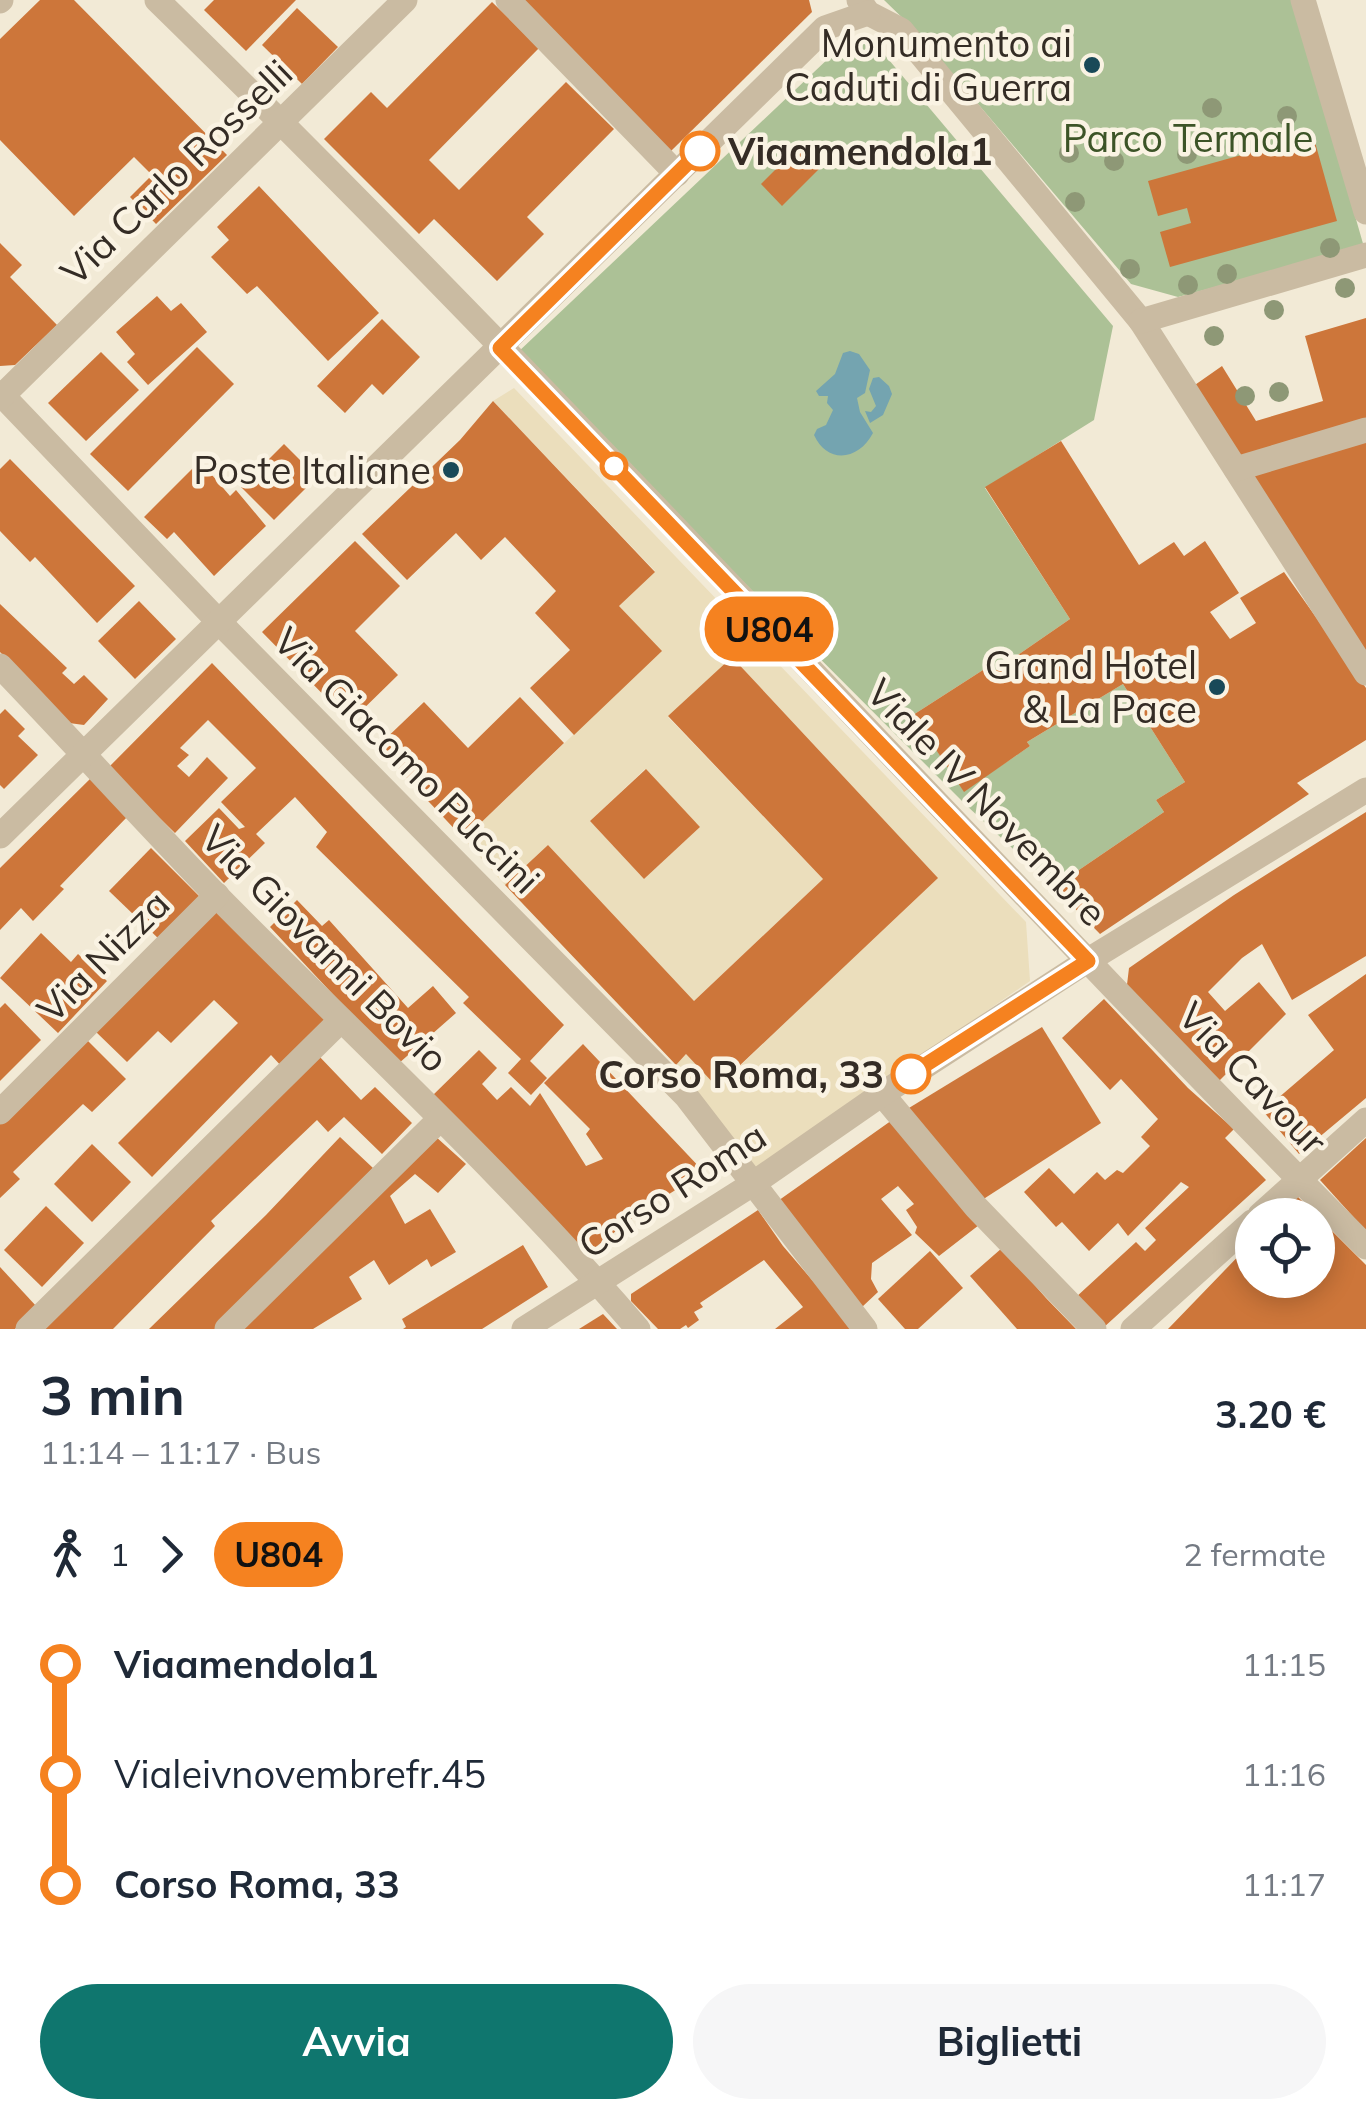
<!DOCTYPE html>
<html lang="it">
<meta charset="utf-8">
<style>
:root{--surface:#fff;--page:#f6f6f7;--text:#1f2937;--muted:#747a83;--accent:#0f766e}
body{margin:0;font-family:Mulish,sans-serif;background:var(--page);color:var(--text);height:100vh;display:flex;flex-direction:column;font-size:38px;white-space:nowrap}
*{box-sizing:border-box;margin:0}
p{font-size:32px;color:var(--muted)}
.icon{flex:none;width:55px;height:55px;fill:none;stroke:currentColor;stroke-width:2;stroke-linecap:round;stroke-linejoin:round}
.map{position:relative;height:1329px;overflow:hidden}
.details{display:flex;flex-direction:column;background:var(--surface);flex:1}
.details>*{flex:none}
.badge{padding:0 20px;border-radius:32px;font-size:35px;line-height:65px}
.fabs{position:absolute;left:1235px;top:1198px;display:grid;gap:20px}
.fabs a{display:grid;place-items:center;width:100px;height:100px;border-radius:50%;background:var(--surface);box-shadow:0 5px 25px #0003;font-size:50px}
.map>.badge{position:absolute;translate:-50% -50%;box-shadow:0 0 0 5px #fff}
.legs{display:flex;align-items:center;gap:15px;height:110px;padding:0 40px;font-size:32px}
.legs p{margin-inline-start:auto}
.head{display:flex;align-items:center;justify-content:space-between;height:170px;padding:0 40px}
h1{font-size:55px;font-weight:700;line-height:75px}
.action{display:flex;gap:20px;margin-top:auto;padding:20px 40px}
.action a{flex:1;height:115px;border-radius:60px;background:var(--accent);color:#fff;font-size:40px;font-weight:700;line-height:115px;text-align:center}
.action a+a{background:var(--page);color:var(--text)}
ul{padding:0 40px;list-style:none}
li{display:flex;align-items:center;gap:35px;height:110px;font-size:38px}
li i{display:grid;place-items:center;width:15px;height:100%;margin:0 12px;background:currentColor}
li i::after{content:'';width:25px;height:25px;margin:-12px;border:8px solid;border-radius:50%;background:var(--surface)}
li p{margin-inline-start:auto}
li:first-child i{background:linear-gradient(#0000 50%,currentColor 0)}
li:last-child i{background:linear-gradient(currentColor 50%,#0000 0)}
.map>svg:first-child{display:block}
.green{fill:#acc196}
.plaza{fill:#ebdebc;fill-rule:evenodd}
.water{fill:#74a4b0}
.building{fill:#cd763a}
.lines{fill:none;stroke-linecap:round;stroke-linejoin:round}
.street{stroke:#cabba2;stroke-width:25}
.tree{fill:#8e9876}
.line-1-casing{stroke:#fff;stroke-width:22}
.line-1{stroke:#f58220;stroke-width:15}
.poi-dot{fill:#194958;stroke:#faf3e3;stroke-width:4}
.stop-1-dot{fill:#fff;stroke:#f58220;stroke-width:5}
.labels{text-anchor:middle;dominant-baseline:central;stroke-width:9;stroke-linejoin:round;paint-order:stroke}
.poi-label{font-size:38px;fill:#342c25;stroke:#faf3e3;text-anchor:end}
.park-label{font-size:38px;fill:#3c5427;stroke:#faf3e3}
.stop-label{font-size:38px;font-weight:bold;fill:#342c25;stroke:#faf3e3;text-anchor:start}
.street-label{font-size:38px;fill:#342c25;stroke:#faf3e3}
</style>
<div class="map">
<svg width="1366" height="1329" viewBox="0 0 1366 1329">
<rect width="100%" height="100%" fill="#f2ead6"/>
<g class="green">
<polygon points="884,0 1293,0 1364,247 1178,297 1131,284 915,30"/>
<polygon points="850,38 873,41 1113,326 1094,420 985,488 1070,619 989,675 983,670 913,715 964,791 1030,746 1027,742 1123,684 1185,782 1156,800 1164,812 1054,887 966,805 516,354"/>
</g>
<path class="plaza" d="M514,388l512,534 4,59 -273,189 -81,-105 10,-11 32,33 219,-210 -205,-220 -64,60 155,162 -129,122 -146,-156 -43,40 -41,-46 197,-188 -42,-45 36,-35 -162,-170zM645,769l55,58 -56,52 -54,-58z"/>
<g class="water">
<path d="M850,351l9,3 11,16 -5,23 -8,5 3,14 13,21c-14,27 -45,32 -59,2l3,-6 9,-4 7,-15 -6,-7 1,-7h-9l-3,-5 19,-17 8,-21z"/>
<polygon points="879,377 889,386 892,394 883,415 870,423 865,411 871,412 876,406 869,389 873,378"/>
</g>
<g class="building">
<polygon points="40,0 74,0 227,155 156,224 130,197 152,175 134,157 74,216 0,140 0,39"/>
<polygon points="214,0 296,0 246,51 204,10"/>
<polygon points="523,0 809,0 812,12 671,151"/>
<polygon points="492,2 539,48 429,160 459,190 566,82 614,129 527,217 544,234 497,281 434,219 419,234 324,139 371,92 387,108"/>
<polygon points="297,8 338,47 302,84 262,45"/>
<polygon points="1313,135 1337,221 1170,267 1160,232 1191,223 1187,208 1158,216 1148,181"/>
<polygon points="802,143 823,165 782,206 761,184"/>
<polygon points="259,186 379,313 328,361 257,286 247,294 211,257 229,240 217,227"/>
<polygon points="0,243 22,265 10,277 57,325 15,365 0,366"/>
<polygon points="157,296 171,311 181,303 207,332 148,385 127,362 135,354 116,332"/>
<polygon points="1366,318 1366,426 1244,462 1192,387 1222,366 1256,421 1323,401 1305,336"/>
<polygon points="382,319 420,357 383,395 372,384 345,413 317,386"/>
<polygon points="197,347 234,384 128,491 90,454"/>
<polygon points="101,352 139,390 86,441 48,403"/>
<polygon points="493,401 655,572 619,606 662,651 574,735 530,688 570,650 535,613 556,591 505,537 481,560 456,533 407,580 362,534 460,440"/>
<polygon points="1366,437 1366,661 1247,472"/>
<polygon points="1061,441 1139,565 1174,542 1184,556 1205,541 1239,593 1210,612 1230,639 1256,623 1240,598 1284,572 1366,688 1366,740 1297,783 1309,794 1100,934 1054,887 1164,812 1156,800 1185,782 1123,684 1027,742 1030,746 964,792 913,715 983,670 989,675 1070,619 985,487"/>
<polygon points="284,444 317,477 274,520 241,487"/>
<polygon points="10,459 135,586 97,623 35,557 30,562 0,531 0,469"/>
<polygon points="200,461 230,496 236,490 266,526 214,576 174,532 167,539 144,517"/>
<polygon points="355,541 400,586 355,631 398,675 350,722 262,632"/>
<polygon points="139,601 176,639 135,679 98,641"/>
<polygon points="0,604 67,668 62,673 74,684 84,675 108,699 84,725 69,723 0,652"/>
<polygon points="732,657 938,878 717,1087 686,1054 676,1065 505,885 548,845 694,1001 823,879 668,716"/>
<polygon points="212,663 564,1025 530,1061 547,1078 531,1095 508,1073 521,1059 463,1003 469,997 316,847 327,832 295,797 256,834 265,843 224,883 185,841 219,808 239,829 245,827 221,802 256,768 208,720 180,748 189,755 177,766 189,777 207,757 228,778 175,833 108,768"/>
<polygon points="520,697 564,743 464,839 377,747 424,702 468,748"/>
<polygon points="5,709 25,729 18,736 38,755 4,789 0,785 0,714"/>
<polygon points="646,769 700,827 644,879 590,821"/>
<polygon points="91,778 128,816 60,886 64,889 33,921 21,908 0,930 0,868"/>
<polygon points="1366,812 1366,956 1292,1000 1262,944 1242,958 1208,992 1225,1011 1259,982 1286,1014 1217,1083 1126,993 1129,968 1234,895"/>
<polygon points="151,848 202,899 161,941 109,891"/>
<polygon points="297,900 322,926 329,920 408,1008 433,986 456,1013 398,1064 270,927"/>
<polygon points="216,908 329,1022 283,1068 271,1055 152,1177 118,1143 238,1023 214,1000 171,1043 158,1031 127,1062 94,1030"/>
<polygon points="41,933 71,962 78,954 107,981 58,1033 0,978"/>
<polygon points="1366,974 1366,1098 1299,1154 1263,1111 1334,1050 1308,1015"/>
<polygon points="1104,999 1188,1088 1234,1129 1225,1138 1266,1180 1103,1328 1075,1298 1136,1242 1145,1251 1156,1240 1145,1228 1189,1187 1181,1182 1128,1236 1118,1223 1089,1251 1062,1222 1056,1227 1024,1192 1049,1168 1074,1194 1097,1172 1105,1180 1117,1170 1123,1173 1150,1146 1141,1137 1158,1119 1121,1079 1110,1090 1062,1038"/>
<polygon points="5,1003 41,1040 0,1081 0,1008"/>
<polygon points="1042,1027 1101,1123 982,1200 904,1111"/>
<polygon points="86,1039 126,1079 92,1112 83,1104 13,1172 20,1179 0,1198 0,1124"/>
<polygon points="583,1044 704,1172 639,1213 583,1257 432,1096 479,1050 497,1068 482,1084 497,1100 511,1087 530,1106 540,1093 586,1166 603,1159 586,1134 590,1129 544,1083"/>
<polygon points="317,1054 361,1100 375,1087 412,1123 382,1154 344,1117 328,1132 317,1120 211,1221 215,1226 113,1329 43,1329"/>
<polygon points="895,1118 979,1225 939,1256 915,1233 917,1227 906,1210 914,1204 898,1186 881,1199 912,1235 872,1263 871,1279 878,1292 862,1307 775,1203"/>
<polygon points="435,1136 466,1164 438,1193 415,1174 390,1196 405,1224 430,1209 456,1252 431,1267 427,1259 389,1285 374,1260 349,1277 362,1299 313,1329 236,1329"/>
<polygon points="340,1137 373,1168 217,1329 149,1329 266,1215"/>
<polygon points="1366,1138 1366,1231 1320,1180"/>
<polygon points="92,1144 131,1182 92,1222 54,1184"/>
<polygon points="1297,1196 1316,1215 1279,1215"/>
<polygon points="46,1206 84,1243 42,1287 4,1250"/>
<polygon points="758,1210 783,1246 854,1329 775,1329 803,1307 764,1260 700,1303 703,1307 694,1312 699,1320 688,1328 686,1325 680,1329 658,1329 631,1301 631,1294"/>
<polygon points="1318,1217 1366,1265 1366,1329 1168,1329 1252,1242 1252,1280 1318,1280"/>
<polygon points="523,1245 548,1287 482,1329 403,1329 406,1327 402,1319"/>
<polygon points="1002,1248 1046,1298 1076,1329 1017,1329 970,1276"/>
<polygon points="930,1251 963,1288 918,1329 905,1329 878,1299"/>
<polygon points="0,1267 37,1307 15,1329 0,1329"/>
<polygon points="603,1314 617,1329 579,1329"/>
</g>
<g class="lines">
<g class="street">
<path d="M157,0c414,404 802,836 1209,1247"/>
<polyline points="508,0 677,174"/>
<polyline points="859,0 868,13 901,30 1141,321 1366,673"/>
<polyline points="1303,0 1366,212"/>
<polyline points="0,1 1,0"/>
<polyline points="1141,321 1366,255"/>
<polyline points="0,393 219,622 686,1096 865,1329"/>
<polyline points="0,398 405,0"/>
<polyline points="1236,469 1366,430"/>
<path d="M0,666c74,77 145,156 219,232 141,143 289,279 419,431"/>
<polyline points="0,836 825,28 868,13"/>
<polyline points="882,1094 976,1207 1094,1329"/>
<polyline points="0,1112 217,895"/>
<polyline points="1260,1215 1366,1120"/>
<polyline points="28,1329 341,1020"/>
<polyline points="227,1329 440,1119"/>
<polyline points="524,1329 751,1185 882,1094 1087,961 1366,790"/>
<polyline points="1133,1329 1252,1222"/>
</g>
</g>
<g class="tree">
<circle cx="1212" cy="108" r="10"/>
<circle cx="1287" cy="116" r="10"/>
<circle cx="1240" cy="142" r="10"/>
<circle cx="1215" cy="147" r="10"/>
<circle cx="1069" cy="153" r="10"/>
<circle cx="1187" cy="154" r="10"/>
<circle cx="1114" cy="161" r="10"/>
<circle cx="1075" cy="202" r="10"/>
<circle cx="1330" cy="248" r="10"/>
<circle cx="1130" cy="269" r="10"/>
<circle cx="1227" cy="274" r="10"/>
<circle cx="1188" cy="285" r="10"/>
<circle cx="1345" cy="288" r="10"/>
<circle cx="1274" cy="310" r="10"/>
<circle cx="1214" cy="336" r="10"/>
<circle cx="1279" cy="392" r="10"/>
<circle cx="1245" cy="396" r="10"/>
</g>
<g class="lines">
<g class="line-1-casing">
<polyline id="line-1" points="700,151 500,348 1088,961 911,1074"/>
</g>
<use href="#line-1" class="line-1"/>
</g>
<g class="poi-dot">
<circle cx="1092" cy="65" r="10"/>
<circle cx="451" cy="470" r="10"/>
<circle cx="1217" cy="687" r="10"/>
</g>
<g class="stop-1-dot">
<circle cx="700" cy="151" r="18"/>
<circle cx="614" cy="466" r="12"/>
<circle cx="911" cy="1074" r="18"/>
</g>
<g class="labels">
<g class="poi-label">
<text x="1072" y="43">Monumento ai<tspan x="1072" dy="44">Caduti di Guerra</tspan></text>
<text x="431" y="470">Poste Italiane</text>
<text x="1197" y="665">Grand Hotel<tspan x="1197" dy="44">&amp; La Pace</tspan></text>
</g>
<g class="park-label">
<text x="1188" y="138">Parco Termale</text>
</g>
<g class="stop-label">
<text x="728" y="151">Viaamendola1</text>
<text x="884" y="1074" text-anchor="end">Corso Roma, 33</text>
</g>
<g class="street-label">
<text transform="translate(176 172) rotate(-44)">Via Carlo Rosselli</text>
<text transform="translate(407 760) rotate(45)">Via Giacomo Puccini</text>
<text transform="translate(987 802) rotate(46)">Viale IV Novembre</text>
<text transform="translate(325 948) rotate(45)">Via Giovanni Bovio</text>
<text transform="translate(103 956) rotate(-45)">Via Nizza</text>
<text transform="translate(1253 1078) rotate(46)">Via Cavour</text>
<text transform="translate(672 1190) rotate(-33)">Corso Roma</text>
</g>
</g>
</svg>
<div class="fabs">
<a><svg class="icon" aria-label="locate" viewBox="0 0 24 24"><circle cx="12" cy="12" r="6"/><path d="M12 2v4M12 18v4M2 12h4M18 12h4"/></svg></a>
</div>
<b class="badge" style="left:769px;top:629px;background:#f58220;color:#111">U804</b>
</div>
<section class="details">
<div class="head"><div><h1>3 min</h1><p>11:14 – 11:17 · Bus</p></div><b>3.20 €</b></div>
<div class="legs"><svg class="icon" aria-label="walk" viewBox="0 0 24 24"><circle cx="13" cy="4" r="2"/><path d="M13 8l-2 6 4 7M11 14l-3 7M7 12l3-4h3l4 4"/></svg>1<svg class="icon" aria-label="forward" viewBox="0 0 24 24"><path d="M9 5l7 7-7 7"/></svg><b class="badge" style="background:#f58220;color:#111">U804</b><p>2 fermate</p></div>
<ul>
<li><i style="color:#f58220"></i><b>Viaamendola1</b><p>11:15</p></li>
<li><i style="color:#f58220"></i><span>Vialeivnovembrefr.45</span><p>11:16</p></li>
<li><i style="color:#f58220"></i><b>Corso Roma, 33</b><p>11:17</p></li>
</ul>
<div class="action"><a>Avvia</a><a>Biglietti</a></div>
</section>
